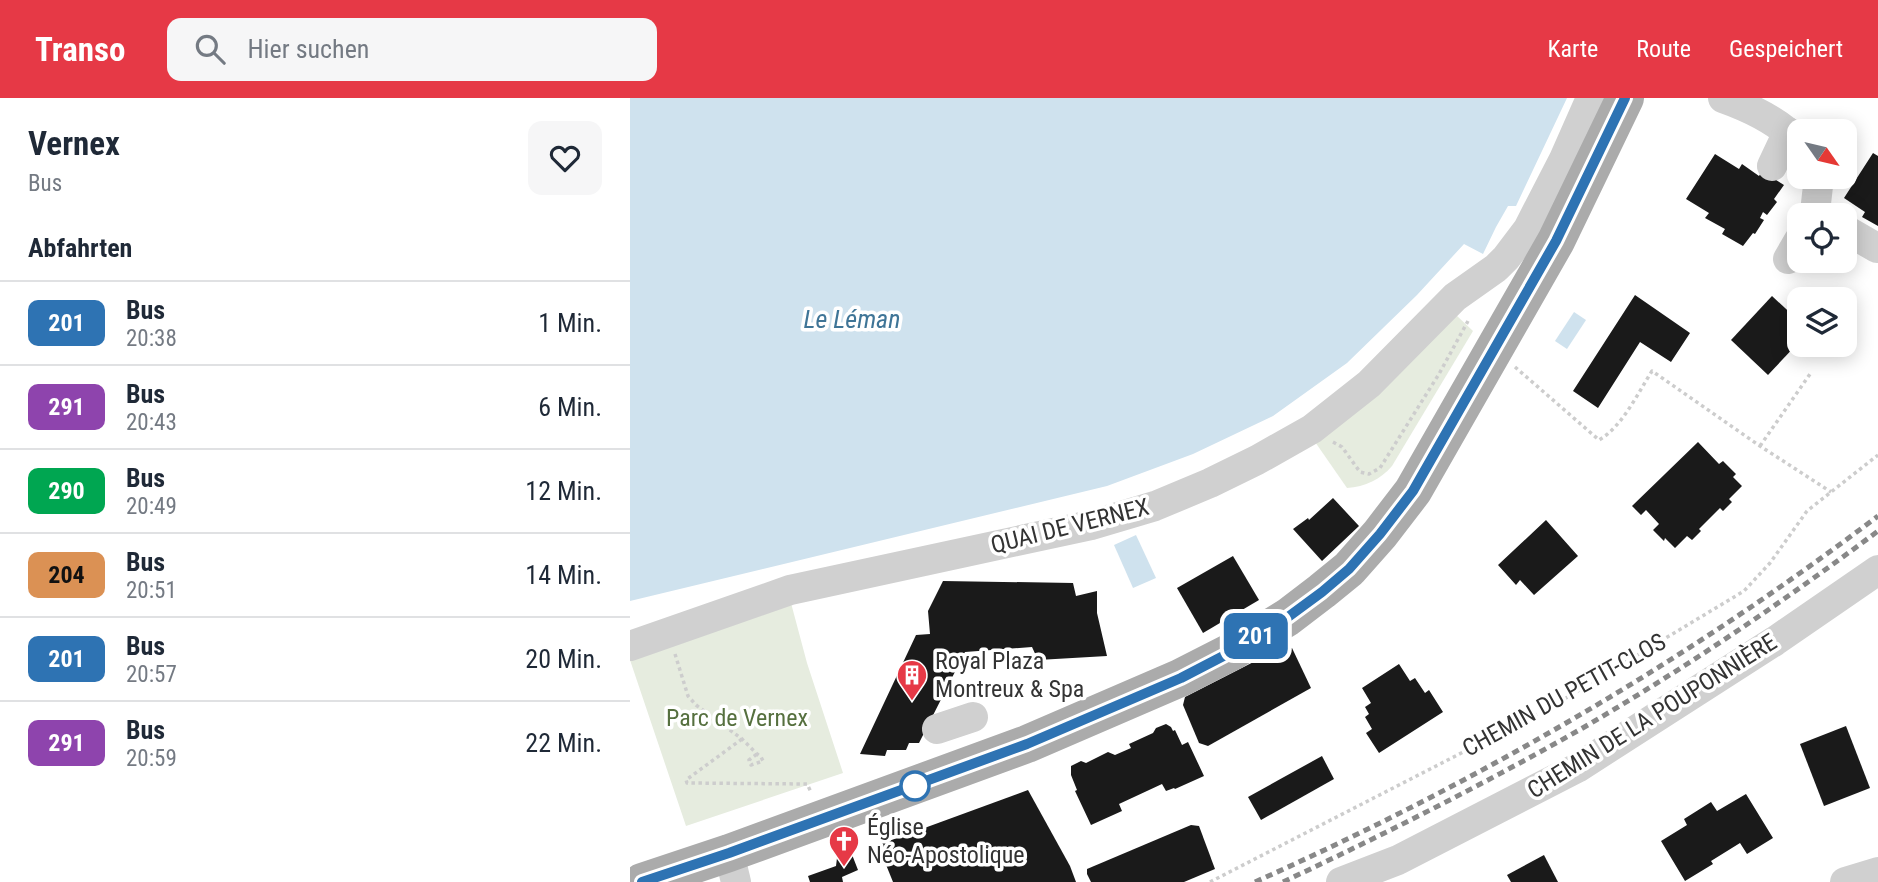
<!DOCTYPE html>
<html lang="de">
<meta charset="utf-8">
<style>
:root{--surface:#fff;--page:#f6f6f7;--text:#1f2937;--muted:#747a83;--line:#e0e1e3;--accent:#e63946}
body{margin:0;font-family:"Roboto Condensed",sans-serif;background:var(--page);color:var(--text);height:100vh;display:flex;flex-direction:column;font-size:26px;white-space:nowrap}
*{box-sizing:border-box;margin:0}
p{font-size:23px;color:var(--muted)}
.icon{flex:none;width:38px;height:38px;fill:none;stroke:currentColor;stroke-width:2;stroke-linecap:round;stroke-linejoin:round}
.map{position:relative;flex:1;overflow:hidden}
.drawer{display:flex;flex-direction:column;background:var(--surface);width:630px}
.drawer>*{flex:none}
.badge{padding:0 14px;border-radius:10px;font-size:24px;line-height:46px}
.needle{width:46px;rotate:124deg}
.controls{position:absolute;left:1157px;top:21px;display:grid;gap:14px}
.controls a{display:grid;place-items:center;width:70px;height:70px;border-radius:14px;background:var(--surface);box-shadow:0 4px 18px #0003;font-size:35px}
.map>.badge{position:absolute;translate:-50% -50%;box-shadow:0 0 0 4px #fff}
h2{padding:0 28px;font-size:26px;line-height:63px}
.round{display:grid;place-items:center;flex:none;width:74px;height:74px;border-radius:14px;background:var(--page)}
.head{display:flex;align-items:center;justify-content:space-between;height:119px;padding:0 28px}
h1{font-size:33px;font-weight:700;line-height:52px}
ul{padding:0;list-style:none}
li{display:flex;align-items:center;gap:21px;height:84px;padding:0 28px;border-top:2px solid var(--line)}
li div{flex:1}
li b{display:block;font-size:26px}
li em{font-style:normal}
li .badge{min-width:77px;font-weight:700;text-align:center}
header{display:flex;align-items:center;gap:42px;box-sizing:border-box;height:98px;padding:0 35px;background:var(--accent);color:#fff}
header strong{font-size:33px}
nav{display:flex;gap:38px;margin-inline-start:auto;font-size:24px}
.search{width:490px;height:63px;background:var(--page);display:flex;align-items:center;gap:18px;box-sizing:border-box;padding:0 24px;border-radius:14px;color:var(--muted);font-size:26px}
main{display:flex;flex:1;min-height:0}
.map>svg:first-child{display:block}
.green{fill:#e6ecdf}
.water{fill:#cfe2ee}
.building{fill:#1a1a1a}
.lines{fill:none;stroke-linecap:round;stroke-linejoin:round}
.path{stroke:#cdcdcd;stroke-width:3.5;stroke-dasharray:3.5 3.5;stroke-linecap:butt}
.minor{stroke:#d0d0d0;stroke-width:30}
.major{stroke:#ababab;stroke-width:38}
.rail{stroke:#888;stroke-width:5;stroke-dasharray:7 5;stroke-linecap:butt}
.line-casing{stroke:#fff;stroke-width:16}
.line{stroke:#2e73b3;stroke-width:10}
.stop-dot{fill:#fff;stroke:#2e73b3;stroke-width:3.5}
.labels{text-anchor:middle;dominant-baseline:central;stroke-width:7;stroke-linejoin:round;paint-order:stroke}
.street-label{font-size:24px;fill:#333;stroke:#fff}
.poi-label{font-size:24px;fill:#333;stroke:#fff;text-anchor:start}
.park-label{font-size:24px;fill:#56703f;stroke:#fff}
.water-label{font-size:26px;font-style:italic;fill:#3f7597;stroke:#fff}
</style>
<header>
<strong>Transo</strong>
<div class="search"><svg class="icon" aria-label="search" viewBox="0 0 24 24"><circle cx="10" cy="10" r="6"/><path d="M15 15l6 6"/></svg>Hier suchen</div>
<nav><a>Karte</a><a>Route</a><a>Gespeichert</a></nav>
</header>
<main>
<section class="drawer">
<div class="head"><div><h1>Vernex</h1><p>Bus</p></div><a class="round"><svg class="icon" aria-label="heart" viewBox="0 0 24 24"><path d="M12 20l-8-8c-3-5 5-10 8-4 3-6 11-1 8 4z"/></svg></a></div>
<h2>Abfahrten</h2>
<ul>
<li><span class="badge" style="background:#2e73b3;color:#fff">201</span><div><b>Bus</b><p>20:38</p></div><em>1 Min.</em></li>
<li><span class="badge" style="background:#8e44ad;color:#fff">291</span><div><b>Bus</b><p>20:43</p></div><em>6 Min.</em></li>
<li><span class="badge" style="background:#00a651;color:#fff">290</span><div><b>Bus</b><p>20:49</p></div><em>12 Min.</em></li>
<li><span class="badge" style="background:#db9154;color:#111">204</span><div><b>Bus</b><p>20:51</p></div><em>14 Min.</em></li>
<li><span class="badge" style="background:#2e73b3;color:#fff">201</span><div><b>Bus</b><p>20:57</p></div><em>20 Min.</em></li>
<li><span class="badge" style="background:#8e44ad;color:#fff">291</span><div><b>Bus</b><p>20:59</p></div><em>22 Min.</em></li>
</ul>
</section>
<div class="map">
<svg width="1248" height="784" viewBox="0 0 1248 784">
<rect width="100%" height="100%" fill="#fff"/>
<g class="green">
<path d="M826,217l17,16 -81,135c-11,13 -27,21 -45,22l-34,-49z"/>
<polygon points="161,505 177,565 213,675 56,728 0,562"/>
</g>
<g class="water">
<polygon points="0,0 937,0 886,108 878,108 866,129 853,156 834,146 787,197 717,265 643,318 563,356 477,388 0,503"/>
<polygon points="944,214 956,222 937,251 925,243"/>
<polygon points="506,437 526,480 503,490 484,447"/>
</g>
<g class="building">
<polygon points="1243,55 1248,58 1248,128 1232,119 1235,114 1214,100"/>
<polygon points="1085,56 1109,71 1112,66 1129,78 1132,73 1154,87 1144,101 1147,104 1137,117 1133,114 1130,120 1134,122 1125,136 1123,135 1113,148 1092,136 1095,131 1075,120 1079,115 1056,101"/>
<polygon points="1005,197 1060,235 1041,264 1010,244 968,310 943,293"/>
<polygon points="1142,198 1169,223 1169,244 1138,277 1101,242"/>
<polygon points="1068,344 1089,366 1093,363 1106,376 1103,379 1112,388 1099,401 1102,404 1093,413 1090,410 1069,431 1071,433 1062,442 1057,438 1045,450 1035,440 1034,443 1023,432 1029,426 1016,412 1011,417 1002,408"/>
<polygon points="703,400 729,428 692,463 663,431 678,420 679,422"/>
<polygon points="916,422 948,458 904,497 890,482 886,487 868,467"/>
<polygon points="603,458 629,502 573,535 547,490"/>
<polygon points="313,483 443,485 446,498 467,493 467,515 477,558 408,562 402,549 335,554 289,645 279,645 276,652 257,652 255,658 230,656 286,537 300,536 298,513"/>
<polygon points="653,549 662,550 681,590 578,648 569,645 553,607 555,599"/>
<polygon points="769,566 780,583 785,580 795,595 799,592 813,614 749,655 736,635 742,631 735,619 739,616 735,609 741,605 732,590"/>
<polygon points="536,626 541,629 543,633 545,632 552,647 558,644 574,678 545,691 544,690 536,693 532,686 489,706 492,713 461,727 445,693 447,692 441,677 441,668 451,663 456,665 478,654 485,657 501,650 499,646 523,635 526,630"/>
<polygon points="1216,628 1240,690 1194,708 1170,646"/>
<polygon points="692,658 704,681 631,722 618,699"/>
<polygon points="398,692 440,768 446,784 263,784 248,747"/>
<polygon points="1116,696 1143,740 1117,756 1110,745 1081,763 1083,766 1055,783 1031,743 1057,727 1054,721 1081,704 1087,713"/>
<polygon points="561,727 569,728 585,771 554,784 461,784 457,776 457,771"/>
<polygon points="221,754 228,772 212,779 213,784 180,784 178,778 206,768 207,760"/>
<polygon points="914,757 928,784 881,784 877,777"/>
</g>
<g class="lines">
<g class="path">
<path d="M885,269l84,73c23,-13 39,-47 53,-69l108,75 71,46"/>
<polyline points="703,344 712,349 730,374 739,376 750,370 809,276 838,223"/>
<polyline points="1130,348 1180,276"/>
<polyline points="45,556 58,598 66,607 112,641 127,656 131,659 133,663 121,667 119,662 127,656"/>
<polyline points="112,641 56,682 57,685 177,686 181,694"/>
<polyline points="580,784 921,609 1114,493 1140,465 1177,413 1248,357"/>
</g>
<g class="minor">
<path d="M1093,0c28,10 56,23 76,45"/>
<polyline points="1142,68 1158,34"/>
<polyline points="1184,117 1185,114 1188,88 1185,79"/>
<polyline points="1214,131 1247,150"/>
<polyline points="1158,161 1169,142"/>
<polyline points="0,548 160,492 461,427 525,408 580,385 627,362 682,331 739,286 825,199 866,170 876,160 898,131 934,61 961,0"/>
<polyline points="307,631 343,619"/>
<polyline points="99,755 106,784"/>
<polyline points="711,784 768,762 947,670 1145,543 1248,472"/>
<polyline points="1215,784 1248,774"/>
</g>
<polyline class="major" points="12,784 99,755 397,646 550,580 603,553 658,519 692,493 719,471 750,436 783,393 926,143 995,0"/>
<g class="rail">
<path d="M625,784c221,-99 430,-220 623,-366"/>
<path d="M653,784c102,-48 201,-98 298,-153 103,-60 202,-127 297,-198"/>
</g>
</g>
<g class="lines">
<g class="line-casing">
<polyline id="line" points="12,784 99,755 397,646 551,580 603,553 658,519 692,494 719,471 750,436 783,393 926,143 995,0"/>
</g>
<use href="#line" class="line"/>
</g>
<defs>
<g id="building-pin" transform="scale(1.575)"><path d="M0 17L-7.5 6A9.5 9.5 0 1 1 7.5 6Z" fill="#e63946" stroke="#fff"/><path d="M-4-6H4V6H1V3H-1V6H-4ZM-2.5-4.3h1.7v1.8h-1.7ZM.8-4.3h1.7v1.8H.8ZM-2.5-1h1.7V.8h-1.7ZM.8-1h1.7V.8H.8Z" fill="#fff"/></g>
<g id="church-pin" transform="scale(1.575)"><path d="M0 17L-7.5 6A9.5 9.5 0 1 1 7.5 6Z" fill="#e63946" stroke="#fff"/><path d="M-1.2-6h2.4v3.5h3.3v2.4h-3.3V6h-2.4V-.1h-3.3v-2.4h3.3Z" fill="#fff"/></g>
</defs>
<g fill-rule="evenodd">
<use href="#building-pin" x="282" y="577"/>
<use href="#church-pin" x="214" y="743"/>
</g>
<circle class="stop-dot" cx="285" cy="688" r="14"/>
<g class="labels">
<g class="street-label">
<text transform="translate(440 428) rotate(-14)">QUAI DE VERNEX</text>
<text transform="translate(934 597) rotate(-29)">CHEMIN DU PETIT-CLOS</text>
<text transform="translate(1022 618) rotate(-32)">CHEMIN DE LA POUPONNIÈRE</text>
</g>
<g class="poi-label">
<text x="305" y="563">Royal Plaza<tspan x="305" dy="28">Montreux &amp; Spa</tspan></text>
<text x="237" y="729">Église<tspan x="237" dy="28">Néo-Apostolique</tspan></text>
</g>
<g class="park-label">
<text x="107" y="620">Parc de Vernex</text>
</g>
<g class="water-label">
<text x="222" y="221">Le Léman</text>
</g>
</g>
</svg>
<div class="controls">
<a><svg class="needle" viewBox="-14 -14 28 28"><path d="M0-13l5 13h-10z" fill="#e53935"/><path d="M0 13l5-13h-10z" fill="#747a83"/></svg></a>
<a><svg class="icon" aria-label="locate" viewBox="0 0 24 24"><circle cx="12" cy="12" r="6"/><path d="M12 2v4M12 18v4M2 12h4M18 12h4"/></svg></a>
<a><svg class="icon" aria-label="layers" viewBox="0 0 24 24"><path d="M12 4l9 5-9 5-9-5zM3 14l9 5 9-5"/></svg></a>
</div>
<b class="badge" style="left:626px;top:538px;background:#2e73b3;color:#fff">201</b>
</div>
</main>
